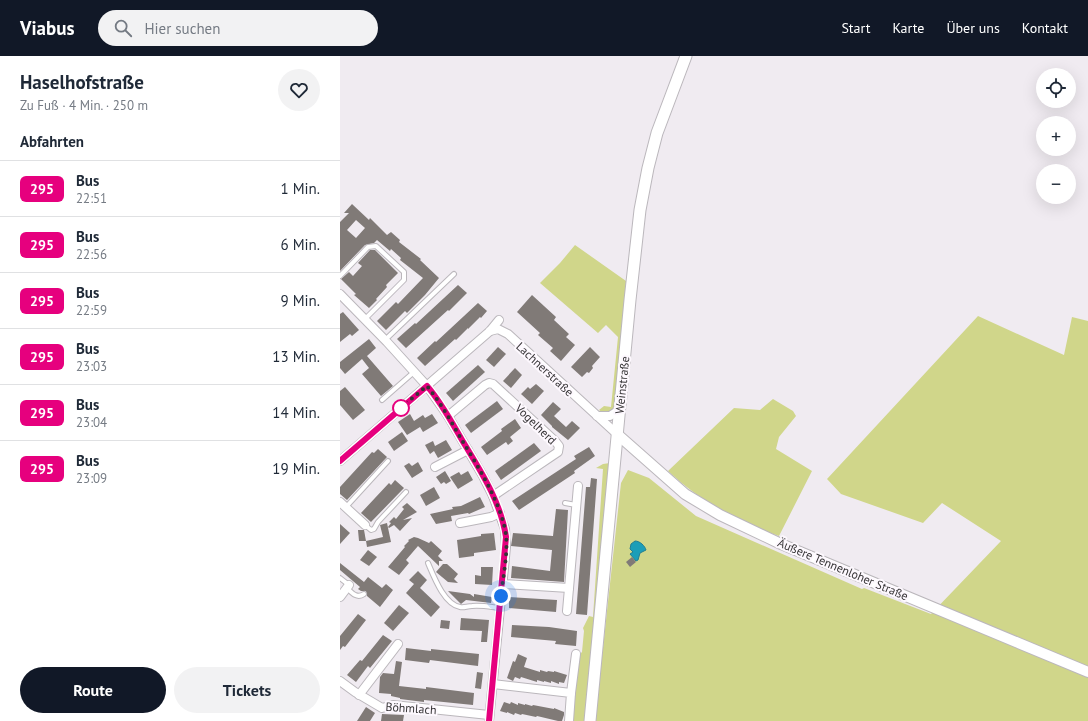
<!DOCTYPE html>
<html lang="de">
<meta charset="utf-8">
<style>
:root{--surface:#fff;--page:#f2f2f3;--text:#1f2937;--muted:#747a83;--line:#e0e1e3;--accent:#111827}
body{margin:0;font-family:"PT Sans",sans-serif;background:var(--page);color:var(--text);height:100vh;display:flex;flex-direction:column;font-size:15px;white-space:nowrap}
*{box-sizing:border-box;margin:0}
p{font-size:13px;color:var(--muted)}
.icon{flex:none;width:22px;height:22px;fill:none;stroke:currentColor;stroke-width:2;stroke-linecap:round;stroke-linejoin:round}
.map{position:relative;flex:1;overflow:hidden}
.side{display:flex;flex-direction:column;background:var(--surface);width:340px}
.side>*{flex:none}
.badge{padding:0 8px;border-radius:6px;font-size:14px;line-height:26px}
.fabs{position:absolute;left:696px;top:12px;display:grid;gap:8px}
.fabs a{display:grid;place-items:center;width:40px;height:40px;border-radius:50%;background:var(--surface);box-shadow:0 4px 16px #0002;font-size:20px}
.you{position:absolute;width:20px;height:20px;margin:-10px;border:3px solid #fff;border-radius:50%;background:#1a73e8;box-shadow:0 0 0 6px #1a73e833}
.map>.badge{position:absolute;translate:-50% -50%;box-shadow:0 0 0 2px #fff}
h2{padding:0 20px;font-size:15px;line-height:36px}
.round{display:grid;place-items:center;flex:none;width:42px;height:42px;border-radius:21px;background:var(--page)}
.overview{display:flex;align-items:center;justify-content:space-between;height:68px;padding:0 20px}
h1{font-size:19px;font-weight:800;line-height:30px}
.primary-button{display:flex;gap:8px;margin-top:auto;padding:8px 20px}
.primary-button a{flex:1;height:46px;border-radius:24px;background:var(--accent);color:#fff;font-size:16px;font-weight:800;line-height:46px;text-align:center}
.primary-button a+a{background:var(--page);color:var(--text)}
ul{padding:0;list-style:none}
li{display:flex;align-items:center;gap:12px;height:56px;padding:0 20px;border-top:1px solid var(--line)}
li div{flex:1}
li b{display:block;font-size:15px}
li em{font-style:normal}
li .badge{min-width:44px;font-weight:700;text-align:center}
header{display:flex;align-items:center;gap:24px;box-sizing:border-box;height:56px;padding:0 20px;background:var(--accent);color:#fff}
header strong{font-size:19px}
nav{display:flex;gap:22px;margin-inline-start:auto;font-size:14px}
.search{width:280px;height:36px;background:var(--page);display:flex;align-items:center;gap:10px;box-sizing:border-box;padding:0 14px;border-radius:22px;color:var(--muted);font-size:15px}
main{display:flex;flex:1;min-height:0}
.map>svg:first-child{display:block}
.green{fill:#d0d68a}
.water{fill:#1b9eb8;stroke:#237e91}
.building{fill:#807a77;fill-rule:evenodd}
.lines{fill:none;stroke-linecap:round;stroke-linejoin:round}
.service-casing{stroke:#bbb7bc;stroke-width:6}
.minor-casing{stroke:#bbb7bc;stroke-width:10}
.tertiary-casing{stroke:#bbb7bc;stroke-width:12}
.secondary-casing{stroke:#bbb7bc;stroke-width:13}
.service{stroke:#fff;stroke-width:4}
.minor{stroke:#fff;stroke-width:8}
.tertiary{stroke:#fff;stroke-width:10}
.secondary{stroke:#fff;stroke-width:11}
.line-casing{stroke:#fff;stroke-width:9}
.line{stroke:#e6007e;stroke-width:6}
.walk{stroke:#363436;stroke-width:4;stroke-dasharray:0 7.2}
.stop-dot{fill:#fff;stroke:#e6007e;stroke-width:2}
.labels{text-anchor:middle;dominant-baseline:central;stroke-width:4;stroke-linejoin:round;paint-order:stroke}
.street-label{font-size:12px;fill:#363436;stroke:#fdf8fe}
</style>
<header>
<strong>Viabus</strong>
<div class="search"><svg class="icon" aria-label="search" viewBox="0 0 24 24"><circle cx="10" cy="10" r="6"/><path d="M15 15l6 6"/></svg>Hier suchen</div>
<nav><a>Start</a><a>Karte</a><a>Über uns</a><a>Kontakt</a></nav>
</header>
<main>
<section class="side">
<div class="overview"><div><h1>Haselhofstraße</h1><p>Zu Fuß · 4 Min. · 250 m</p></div><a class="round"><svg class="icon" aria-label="heart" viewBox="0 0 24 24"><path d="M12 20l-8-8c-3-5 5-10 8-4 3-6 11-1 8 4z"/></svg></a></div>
<h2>Abfahrten</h2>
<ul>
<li><span class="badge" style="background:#e6007e;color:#fff">295</span><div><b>Bus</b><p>22:51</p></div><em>1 Min.</em></li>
<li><span class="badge" style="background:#e6007e;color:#fff">295</span><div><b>Bus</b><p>22:56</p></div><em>6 Min.</em></li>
<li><span class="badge" style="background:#e6007e;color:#fff">295</span><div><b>Bus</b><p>22:59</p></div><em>9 Min.</em></li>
<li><span class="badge" style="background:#e6007e;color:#fff">295</span><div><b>Bus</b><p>23:03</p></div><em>13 Min.</em></li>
<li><span class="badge" style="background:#e6007e;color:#fff">295</span><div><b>Bus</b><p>23:04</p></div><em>14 Min.</em></li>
<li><span class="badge" style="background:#e6007e;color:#fff">295</span><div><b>Bus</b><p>23:09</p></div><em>19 Min.</em></li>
</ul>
<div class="primary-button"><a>Route</a><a>Tickets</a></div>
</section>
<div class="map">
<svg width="748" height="665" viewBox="0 0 748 665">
<rect width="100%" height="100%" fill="#f0ebf1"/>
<g class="green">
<polygon points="235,189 286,225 276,348 271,356 263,357 259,354 264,350 271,351 278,281 266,269 258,277 200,227 220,207"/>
<polygon points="638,260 724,299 732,261 748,265 748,665 255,665 281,427 288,414 309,422 356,460 522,533 524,532 591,558 661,485 602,447 583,467 501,438 487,423"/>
<path d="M433,343l20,12 3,5 -17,21 -3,12 36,22 -33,65c-29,-10 -57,-24 -83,-42 -10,-7 -19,-15 -28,-23l66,-63 26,2z"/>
<polygon points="270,407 258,519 246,665 232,665 240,598 242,596 244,575 243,572 249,560 253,561 263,413 256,412 263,408"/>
</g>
<path class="water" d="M295,485c5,0 10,5 11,9l-6,3 -2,7 -2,1 -6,-7 3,-2 -3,-3 1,-5z"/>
<g class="building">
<path d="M12,148l17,16 1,-2 17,17 4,-3 9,8 -1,2 22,17 -1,1 19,18 -14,17 -18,18 -2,-2 -19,19 -9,-9 19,-19 2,2 25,-26 -23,-18 1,-2 -10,-9 -1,2 -13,-11 -3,3 -9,2 -25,26v-49l9,-9h-5zM16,164l9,8 -9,10 -9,-8z"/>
<polygon points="30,194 35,194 58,217 46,229 47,231 36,243 37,244 29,252 14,239 16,238 1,223 9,216 13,220 22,210 18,207"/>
<polygon points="118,229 127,237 109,255 108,254 66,292 57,283 75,267 76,268"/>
<polygon points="192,239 216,261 214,264 229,278 226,281 235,289 221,305 210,295 213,292 198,279 200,277 177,256"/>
<polygon points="138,247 147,255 141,262 140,261 128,273 128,272 116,284 115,283 85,310 77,302 95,285 96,286"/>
<polygon points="3,256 19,274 12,280 10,278 0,286 0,258"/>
<polygon points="29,283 36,292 27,300 53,330 41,340 22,318 29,312 22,303 5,318 0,312 0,306"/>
<polygon points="158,291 166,298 154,311 146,304"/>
<polygon points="250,291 260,301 252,310 253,312 249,317 247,316 242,321 231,311"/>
<polygon points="138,309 145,316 113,345 106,337"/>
<polygon points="175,312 182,319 171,332 163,325"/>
<polygon points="196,328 204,335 192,348 181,338 188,331 190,333"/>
<polygon points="5,331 25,354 13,364 0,349 0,335"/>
<polygon points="157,345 163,353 131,377 125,369"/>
<polygon points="213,346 221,353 214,360 226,371 232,365 240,372 228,384 212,371 212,370 201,359"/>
<polygon points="70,358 74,365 83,359 85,362 92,358 98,367 83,376 80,371 67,379 58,366"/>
<polygon points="175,363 181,372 170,381 173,385 168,389 166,386 147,399 141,391 162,375 161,373"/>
<polygon points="62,376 68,385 54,395 48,386"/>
<polygon points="106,384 112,394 98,402 94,395 90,398 85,389 93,385 95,390"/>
<polygon points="194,387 201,395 161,424 155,415"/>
<polygon points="249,391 255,400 234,415 235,417 179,454 172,445 236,403 234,400"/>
<polygon points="38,393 47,401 7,444 0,438 0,431 32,396 34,397"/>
<polygon points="78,406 83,415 72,422 64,410 69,407 72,410"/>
<polygon points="105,415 111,425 106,428 104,426 101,428 96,421"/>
<polygon points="128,415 133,424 118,433 110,421 119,416 121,419"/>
<polygon points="251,422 257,423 247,559 236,558 246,431 250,431"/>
<polygon points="55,424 64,432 31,466 21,457 49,427 51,429"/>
<polygon points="94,431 100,442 86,450 80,439"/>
<polygon points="140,441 145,451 129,458 128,457 111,460 112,465 96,468 90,458 113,453 112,451 121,450"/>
<polygon points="67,447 77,456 63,464 72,462 60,475 54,469 49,472 48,471 51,467 49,466 54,461 56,463 64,453 62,451"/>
<polygon points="216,453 228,454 224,526 171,522 172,510 210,515 212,494 171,490 173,477 213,480"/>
<polygon points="47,467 51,486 27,491 26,485 43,481 40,469"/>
<polygon points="0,468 10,477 0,488"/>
<polygon points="18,474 24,474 26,485 19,485"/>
<polygon points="154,477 156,494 134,497 134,500 119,502 117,484 141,480 141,478"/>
<polygon points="74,481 78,482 89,487 91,485 102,495 98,500 103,505 99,505 99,510 78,490 66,504 69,507 59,519 48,511 65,491 64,490 69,485 68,484"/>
<polygon points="28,494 37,501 29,510 20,504"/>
<polygon points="292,501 296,506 290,511 286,506"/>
<polygon points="0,507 24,526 28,521 42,532 46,528 53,534 40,551 27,540 26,535 21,535 18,533 20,531 0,514"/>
<polygon points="103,508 107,508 118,518 114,523 118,527 108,526 96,516"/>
<polygon points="141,511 153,511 152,529 135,528 135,519 141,520"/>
<polygon points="78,515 87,524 80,532 100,551 91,561 66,537 74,528 69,524"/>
<polygon points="108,535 130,538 134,541 134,538 152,541 151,547 126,544 121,548"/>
<polygon points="169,541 217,544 216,556 169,552"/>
<polygon points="59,549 69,557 53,575 44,567"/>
<polygon points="18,558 26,564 5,591 3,590 0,594 0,580"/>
<polygon points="121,562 149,564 147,586 141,586 142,575 120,574"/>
<polygon points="101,564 110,565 109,573 100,572"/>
<polygon points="172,569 209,571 237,575 236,590 215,588 216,585 171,581"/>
<polygon points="43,579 52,585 30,612 28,610 16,626 7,619 20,604 22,605"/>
<polygon points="66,592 91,595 91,593 139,598 138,610 90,604 89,607 65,604"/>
<polygon points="178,598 187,602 184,611 200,616 200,614 207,616 208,615 214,616 214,615 227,619 224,627 219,626 219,628 211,625 211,627 204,625 204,626 197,624 197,626 181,621 180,623 175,621 173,625 167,622 173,605 175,606"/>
<polygon points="56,605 62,606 59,630 86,633 86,631 134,637 133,649 84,644 84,646 60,643 60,642 51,640 51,638 39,637 40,621 43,617 54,618"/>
<polygon points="137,616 143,617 141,633 135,632"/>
<polygon points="164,646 170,648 171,646 178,649 178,647 185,649 185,648 192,650 193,649 214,653 214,652 224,656 224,659 222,665 218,665 197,660 196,661 182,658 181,659 175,657 174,659 167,656 167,657 160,655"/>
<polygon points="26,651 35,657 30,665 17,665"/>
<polygon points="42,658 64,659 63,665 41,665"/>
</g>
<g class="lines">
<g class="service-casing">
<g id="service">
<polyline points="0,220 28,191 36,190 64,216 64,224 25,263"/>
<polyline points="45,284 114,218"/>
<polyline points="42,344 74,316"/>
<polyline points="225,447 236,449"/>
<polyline points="6,451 48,405"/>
<polyline points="25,469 31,474 34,473 38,466 66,436"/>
<path d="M88,507c6,14 16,41 32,44 4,1 7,-1 12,-1 9,-1 19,1 28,2"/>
<polyline points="0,522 9,529"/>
<path d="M7,532c5,5 10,11 17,6"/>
</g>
</g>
<g class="minor-casing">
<g id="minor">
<polyline points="0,238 47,286 87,330 108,360 143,420 153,440 165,473 166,491 149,665"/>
<polyline points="150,275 158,273 168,278 277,378"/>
<polyline points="108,360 145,329 149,327 153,328 215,385 219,390 218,396 212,400 153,440"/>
<polyline points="257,360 270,360 279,354"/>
<polyline points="0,405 150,275 159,264"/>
<polyline points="95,411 128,394"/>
<polyline points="0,446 25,469"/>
<polyline points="120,467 151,461 160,457"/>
<polyline points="162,528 229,532"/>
<polyline points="0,541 9,529"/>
<polyline points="227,555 238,430"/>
<polyline points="0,625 15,636 42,652 53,649 149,659"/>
<polyline points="153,628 231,637 229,665"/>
<polyline points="231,637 236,598"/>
<polyline points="19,639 58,588"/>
</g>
</g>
<g class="tertiary-casing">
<polyline id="tertiary" points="277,378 345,438 380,459 441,488 748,616"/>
</g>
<g class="secondary-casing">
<polyline id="secondary" points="250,665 290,244 300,154 308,112 317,77 346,0"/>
</g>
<use href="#service" class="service"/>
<use href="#minor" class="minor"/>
<use href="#tertiary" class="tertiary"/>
<use href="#secondary" class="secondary"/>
</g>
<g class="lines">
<g class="line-casing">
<path id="line" d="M0,405l87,-75c14,16 24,35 35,54 18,30 39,62 44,97l-17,184"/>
</g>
<use href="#line" class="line"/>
<path class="walk" d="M61,352l-3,2 29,-24c14,17 25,37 36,56 16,26 39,63 43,93 2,19 -3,42 -5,61"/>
</g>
<circle class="stop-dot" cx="61" cy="352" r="8"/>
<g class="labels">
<g class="street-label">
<text transform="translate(205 313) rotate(43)">Lachnerstraße</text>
<text transform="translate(282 329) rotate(-84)">Weinstraße</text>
<text transform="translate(196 368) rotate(44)">Vogelherd</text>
<text transform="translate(503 513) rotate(23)">Äußere Tennenloher Straße</text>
<text transform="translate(71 652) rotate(4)">Böhmlach</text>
</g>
</g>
</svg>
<div class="fabs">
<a><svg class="icon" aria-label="locate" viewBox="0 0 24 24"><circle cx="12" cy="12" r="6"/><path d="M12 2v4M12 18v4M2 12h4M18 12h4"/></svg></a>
<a>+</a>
<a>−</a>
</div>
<div class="you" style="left:161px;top:540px"></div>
</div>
</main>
